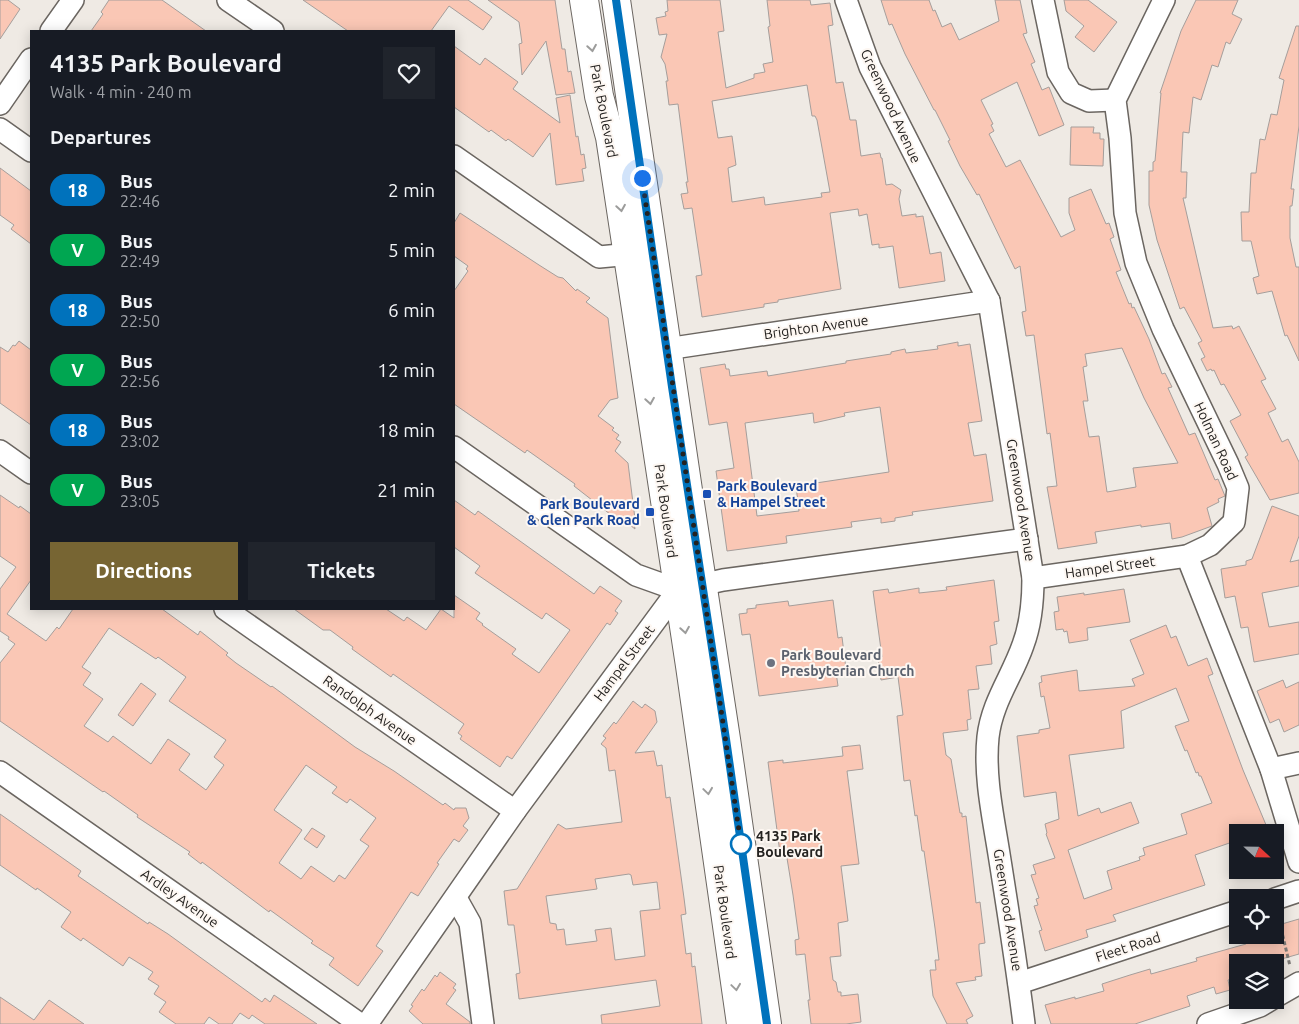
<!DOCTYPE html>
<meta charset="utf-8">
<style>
:root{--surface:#171b24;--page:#20242c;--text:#f1f3f6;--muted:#9ea1a6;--accent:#776533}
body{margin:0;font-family:Ubuntu,sans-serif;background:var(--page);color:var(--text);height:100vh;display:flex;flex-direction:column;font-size:19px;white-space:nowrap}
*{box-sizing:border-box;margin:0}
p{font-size:16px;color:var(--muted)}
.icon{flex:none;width:28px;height:28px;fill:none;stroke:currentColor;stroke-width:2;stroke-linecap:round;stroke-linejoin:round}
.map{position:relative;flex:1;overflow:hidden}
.details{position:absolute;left:30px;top:30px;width:425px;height:580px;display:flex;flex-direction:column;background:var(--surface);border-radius:0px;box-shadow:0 2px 12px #0003}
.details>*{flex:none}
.badge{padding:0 10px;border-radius:16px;font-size:18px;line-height:32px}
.needle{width:32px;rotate:112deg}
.buttons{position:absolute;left:1229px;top:824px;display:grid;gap:10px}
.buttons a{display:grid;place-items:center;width:55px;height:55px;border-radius:0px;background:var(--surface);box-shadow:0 2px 12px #0003;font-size:25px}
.you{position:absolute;width:25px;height:25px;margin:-12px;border:4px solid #fff;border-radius:50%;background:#1a73e8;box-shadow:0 0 0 8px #1a73e833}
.map>.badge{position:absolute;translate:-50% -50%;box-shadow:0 0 0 2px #fff}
h2{padding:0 20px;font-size:19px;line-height:45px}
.round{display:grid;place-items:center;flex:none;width:52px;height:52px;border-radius:0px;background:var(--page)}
.summary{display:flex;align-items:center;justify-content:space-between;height:85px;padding:0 20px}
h1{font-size:24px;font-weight:700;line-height:38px}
.cta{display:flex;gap:10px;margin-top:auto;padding:10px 20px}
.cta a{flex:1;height:58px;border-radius:0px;background:var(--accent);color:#fff;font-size:20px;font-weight:700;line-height:58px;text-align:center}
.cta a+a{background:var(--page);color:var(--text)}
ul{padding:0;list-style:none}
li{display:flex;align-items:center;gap:15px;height:60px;padding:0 20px}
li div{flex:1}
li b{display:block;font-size:19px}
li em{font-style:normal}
li .badge{min-width:55px;font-weight:700;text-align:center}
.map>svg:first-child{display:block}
.building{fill:#fac7b5;stroke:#a59e9b;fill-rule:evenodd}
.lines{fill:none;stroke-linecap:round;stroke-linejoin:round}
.street-casing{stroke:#6b6661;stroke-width:24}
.secondary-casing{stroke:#6b6661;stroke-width:30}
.path{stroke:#807d79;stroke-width:3;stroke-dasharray:4 2.5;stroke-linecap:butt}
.street{stroke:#fff;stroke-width:21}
.secondary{stroke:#fff;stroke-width:28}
.oneway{stroke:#9c9c9b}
.line-casing{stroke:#fff;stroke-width:11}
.line{stroke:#0072bc;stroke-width:8}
.walk{stroke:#242220;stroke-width:5;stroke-dasharray:0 9}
.transit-dot{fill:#1a4fb4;stroke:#fdf7f2;stroke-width:2}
.worship-dot{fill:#6b7280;stroke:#fdf7f2;stroke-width:2}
.stop-dot{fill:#fff;stroke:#0072bc;stroke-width:2.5}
.labels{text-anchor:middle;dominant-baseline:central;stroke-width:4;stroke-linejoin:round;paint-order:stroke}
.street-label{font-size:14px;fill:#242220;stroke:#fdf7f2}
.transit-label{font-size:14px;font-weight:bold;fill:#164399;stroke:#fdf7f2;text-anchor:start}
.worship-label{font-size:14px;font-weight:bold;fill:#5b616d;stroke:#fdf7f2;text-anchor:start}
.stop-label{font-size:14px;font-weight:bold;fill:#242220;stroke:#fdf7f2;text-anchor:start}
</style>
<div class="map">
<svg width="1299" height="1024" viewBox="0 0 1299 1024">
<rect width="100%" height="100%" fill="#efeae4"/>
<g class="building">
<polygon points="0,0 8,0 20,9 0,39"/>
<polygon points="109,0 162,0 206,31 91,31 103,14 101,12"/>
<polygon points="303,0 468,0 492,17 483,30 449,6 431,31 348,31"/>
<polygon points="488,0 555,0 562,49 565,49 568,72 571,71 575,93 556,95 546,41 522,75 519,44 522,43 519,22"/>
<path d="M667,0h53l4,31 -6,1 8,56 28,-10v-4l11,-2 -2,-8 10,-2 -5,-35 2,-1 -3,-26h43l1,5 19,-2 3,22 -5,1 8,57 7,-1 7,38h6l5,36 19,-3 1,5h1l4,27 6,-1 9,6 -2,9 3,17 14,-2v3l7,-1 7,38 11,-2 4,29 -46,7 -6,-42 -14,2v-4l-7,1 -5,-31 -8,2 -1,-7 -28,4 11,76 -63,11v2l-14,2v3l-62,10 -6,-41 6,-1 -10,-67 -8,1 -3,-15 7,-1 -2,-11h2l-10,-78 -9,1 -3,-24h2l-3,-17 -4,-7 6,-23 -8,1 -3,-17 10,-2 -1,-4 3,-1zM807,85l5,31h3l2,4 13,72 -9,1 1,4 -57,8 -1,-8 -32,5 -4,-34 8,-3 -4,-29 -14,2 -6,-37z"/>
<path d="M881,0h48l4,11 2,-1 7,17 9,-4 8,17 40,-19 -4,-21h25l7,33 -4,1 12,28 -4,2 11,26 7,-3 15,38 -25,11 -22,-54 -36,18 12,24 -2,1 3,6 -5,3 17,33 14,-7 41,77 14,-7 -6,-17v-15l22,-9 15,35 3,-1 5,14 -4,2 11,31 -5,2 13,32 2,-1 1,5 2,-1 15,32 13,35 3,-1 7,14 -4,1 21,47 6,-2 20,47 3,-1 7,17 -7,3 1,3 -12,6 5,18 -30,11 -10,2 -2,-16 -29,4v-2l-46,7 2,11 -39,6 -11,-62 10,-1 -7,-53 -3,1 -13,-99 -8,1 -4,-24 4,-1 -6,-45 -5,3 -36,-75 -2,1 -17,-29 -12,-25 2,-1 -15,-30h-1l-29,-56 -13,-30 -3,1zM1122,348l22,50 34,65 -45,5 3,19 -29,5 -8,-56 -10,1 -6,-36h5l-5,-34 4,-1 -2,-12z"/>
<polygon points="1064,0 1088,0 1117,22 1094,52 1075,37 1084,26 1066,11"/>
<polygon points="1196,0 1238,0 1232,14 1242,19 1230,44 1226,42 1218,67 1212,65 1201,100 1193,97 1189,133 1183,132 1181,172 1187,172 1186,198 1183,198 1213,328 1232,326 1233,329 1239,326 1266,379 1261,381 1276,409 1268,413 1282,442 1288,439 1299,462 1299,493 1270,500 1245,457 1248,455 1230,421 1241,415 1224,384 1221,385 1214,370 1212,371 1211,369 1207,371 1201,359 1205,357 1198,343 1202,341 1184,307 1180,309 1157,240 1149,205 1149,171 1153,171 1153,162 1155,161 1161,93 1160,93 1181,31"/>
<polygon points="1296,26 1299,26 1299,126 1291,189 1294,189 1292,206 1290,206 1290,238 1296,267 1299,267 1299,361 1287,335 1285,336 1272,291 1257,294 1253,278 1259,276 1251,241 1242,241 1241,212 1249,212 1251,173 1256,173 1260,139 1265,140 1271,114 1277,115 1284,80 1279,78"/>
<polygon points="454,46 480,65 485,58 518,82 513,89 560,123 556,98 570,95 576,137 578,136 581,155 584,154 586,168 582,169 584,181 556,185 550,133 533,157 508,139 506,141 491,130 489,132 454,107"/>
<polygon points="1071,127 1094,127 1093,133 1100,133 1100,139 1104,139 1103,166 1070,165"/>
<polygon points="0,168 31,191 31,244 11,229 14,225 0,215"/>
<polygon points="460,213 539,265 558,277 563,278 576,291 577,289 590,298 586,302 608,318 618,398 610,400 598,416 614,428 612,430 619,435 616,439 621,442 615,451 628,463 635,519 633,518 635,529 626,522 624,525 574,486 575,484 527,450 525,453 454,404 454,291 468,271 466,269 468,266 454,256 454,223"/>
<polygon points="19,341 31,350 31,425 0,403 0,347 8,352 13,345 15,346"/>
<path d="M958,342v4l12,-2 12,77 -14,2 6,33 12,-2 7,47 -81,11 1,3 -18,3v3l-14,2v-5l-30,4 1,5 -66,9 1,7 -60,8 -11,-80 18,-3 -7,-46 -18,3 -9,-57 25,-4 1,5h3l1,7 37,-5 1,5 78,-13v-2l45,-7v-2l14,-3 1,4 32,-4 -1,-3zM880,407l9,65 -93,14 3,25 -42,5 -12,-93 68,-10 1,10 31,-7 -1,-3z"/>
<path d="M0,495l19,13 1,-2 11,8v66l-24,34 39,27 11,-14 2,2 14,-20h89l36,26 2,-4 28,22 -2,2 10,8 35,24 1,-1 83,61 39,24 49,34 2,-2 9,7 1,-2h11l3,10 -6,8 5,4 -9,12 -5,-3 -17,24 2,1 -21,32 -7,-4 -35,54 7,5 -25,35 -29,-21 5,-7 -23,-15 2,-2 -43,-31 -1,2 -67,-50 -1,2 -13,-10 2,-2 -53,-35 1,-2 -34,-24 -1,1 -103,-71v-58l15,-19 -7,-5 1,-2 -9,-6v-42l16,-22 -16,-11zM109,628l47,31 2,-2 28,20 -17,24 57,39 -12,17 10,8 -18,25 -27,-20 11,-16 -22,-15 -17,25 -38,-28 -5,6 -24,-16 19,-27 -20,-14 8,-12 -9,-6zM306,765l31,22 -5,6 15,10 3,-4 26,19 -16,22 9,6 -24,33 -6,-4 -5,7 -23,-16 -10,13 -22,-16 23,-33 -28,-20z"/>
<polygon points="454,500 475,515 478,511 594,594 600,586 622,601 615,611 618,613 610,625 607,623 512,759 507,756 500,767 460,739 462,736 458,733 464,724 393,674 391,677 352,649 353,647 330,630 323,630 294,609 386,609 404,621 407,617 426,630 441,609 454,618 454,595 480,613 476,619 483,624 482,625 516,649 512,654 539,673 570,630 546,613 542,619 475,573 480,566 454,547"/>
<polygon points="1272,506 1299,516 1299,536 1290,562 1299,560 1299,586 1262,593 1269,627 1299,622 1299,654 1254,662 1248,627 1241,628 1235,596 1225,598 1221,569 1246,565 1246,561 1252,559"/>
<polygon points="994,580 999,621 994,622 997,644 990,646 992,664 976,666 979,689 968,690 971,719 967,720 968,730 943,733 946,755 951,759 960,813 962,813 962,817 966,816 976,903 980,902 985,943 979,944 979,949 982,976 975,977 976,980 956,983 973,1016 966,1020 968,1024 947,1024 933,996 930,970 936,970 935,960 939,960 935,928 924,851 922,851 917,815 915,816 910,780 904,781 897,716 903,715 898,677 881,680 878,658 882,657 873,591 888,589 889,593 919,588 919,593 947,590 946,587"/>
<polygon points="1124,589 1130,622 1087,628 1088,640 1069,643 1067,631 1064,632 1063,629 1056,630 1054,612 1059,611 1057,597 1084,593 1084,595"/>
<polygon points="833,600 838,638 842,637 846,669 836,672 838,686 759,696 750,634 742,635 739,614 747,613 747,609 756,608 756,605 788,601 789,606"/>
<path d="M1166,625l5,13 5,-2 12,30 19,-8 6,16 -5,2 35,94 26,62h-31v8l-43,15 10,30 -92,30 3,6 -30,9 2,7 -43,14 -6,-20 3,-1 -8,-24 4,-1 -2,-6 3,-1 -8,-23 5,-1 -3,-9 22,-7 -9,-24 1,-1 -2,-9 14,-5 -3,-27 -32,5 -7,-61 22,-3v-3l11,-2 -6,-32 -3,1 -2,-14 3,-1 -1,-6 36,-6 2,21 56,-5 -3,-7 12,-5 -14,-34zM1176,688l13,33 -14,5 10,25 2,-1 9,23 2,-1 1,4h2l11,27 -31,11 6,20 -44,14 2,7 -6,2 1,3 -33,11 5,18 -28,10 -16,-49 71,-27 -8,-21 -30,11 -2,-5 -21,8 -9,-61 55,-7 -3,-37z"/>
<polygon points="1283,680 1286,688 1299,682 1299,725 1284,732 1279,719 1270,723 1257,691"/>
<polygon points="141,683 156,694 133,726 118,715"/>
<path d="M633,701l9,7 3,-4 10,7 2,11 -22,31 19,-2 3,15 5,-1 4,33 4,-1 14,101 2,16 -5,1 5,39 5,-1 1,14 3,-1 7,58h-100l-1,-9 59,-9 -4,-26 -137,19 -3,-25 4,-1 -6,-48h-6l-4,-34 13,-2 41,-65 8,5 56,-7 -7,-52 -6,1 -3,-23 -5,-4 5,-6 -3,-2 11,-14 2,2zM629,874l2,1 2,10 24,-3 3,27 -20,2 5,45 -30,4 -4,-32 -16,2 2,11 -31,4 -2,-16 -7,1 -1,-6 -6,-1 -4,-27 51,-7 -2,-10z"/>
<polygon points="860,745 863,769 847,771 859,864 841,866 848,921 838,923 841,956 830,957 833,980 836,982 838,992 841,992 841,996 858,994 861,1022 846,1024 811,1024 808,1000 810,1000 805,954 796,955 795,940 799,939 793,895 786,852 780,853 768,762 783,760 783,763 843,756 842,747"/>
<polygon points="0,814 81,871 78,876 148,924 149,922 168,934 262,1002 265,998 270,1002 274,995 317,1024 265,1024 252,1015 249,1019 240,1013 232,1024 219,1024 209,1017 204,1024 176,1024 159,1012 166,1002 154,994 159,986 148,979 153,972 129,957 123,966 83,938 81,941 61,927 71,912 37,888 36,890 0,865"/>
<polygon points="312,828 325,836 317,848 304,839"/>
<polygon points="1299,919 1299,954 1278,960 1278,962 1238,962 1238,978 1228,980 1230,990 1216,994 1214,987 1187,996 1190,1006 1135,1024 1051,1024 1045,1005 1075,997 1075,999 1104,991 1102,984 1130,975 1150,969 1151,974 1197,961 1196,958 1246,944 1244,935 1275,935 1275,926"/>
<polygon points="440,972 456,984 453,988 456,990 446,1004 470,1022 470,1024 423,1024 409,1011 413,1006 411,1005 422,989 424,991 435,975 437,977"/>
<polygon points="0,997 34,1020 49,1000 84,1024 0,1024"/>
</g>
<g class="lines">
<g class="street-casing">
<g id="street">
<polyline points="228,0 273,31"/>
<path d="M846,0l24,67 119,234 44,277c0,23 -2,46 -10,67 -11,32 -31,57 -35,92 -4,39 5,79 11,117 9,57 18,113 25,170"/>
<polyline points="1043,0 1058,72 1071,93 1089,101 1115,100"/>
<polyline points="51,31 73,0"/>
<polyline points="0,104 31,59"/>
<polyline points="0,129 31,151"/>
<polyline points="454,156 599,257 642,253"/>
<polyline points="653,351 989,301"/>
<polyline points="454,447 636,575 678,590"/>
<polyline points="0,451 31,473"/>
<polyline points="1187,556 1271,769 1299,862"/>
<polyline points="1033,578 1187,556 1210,545 1234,522 1238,488 1228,464 1163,329 1136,263 1125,213 1120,138 1115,100 1164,0"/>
<polyline points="225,609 515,811"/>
<polyline points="1271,769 1299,763"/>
<polyline points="0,772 360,1024"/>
<polyline points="456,898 470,923 483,1024"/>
<polyline points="1275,899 1299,891"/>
<polyline points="1019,983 1238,911"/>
<polyline points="1275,997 1299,983"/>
<polyline points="367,1024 515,811 678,590 723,580 1027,539"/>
<polyline points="1208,1024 1260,1006 1270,1000"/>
</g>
</g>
<g class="secondary-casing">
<g id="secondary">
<polyline points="584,0 599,96 610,137 690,666 741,1024"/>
<polyline points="616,0 689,497 726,739 767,1024"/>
</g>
</g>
<polyline class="path" points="1278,916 1290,966"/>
<use href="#street" class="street"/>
<use href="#secondary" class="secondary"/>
</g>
<defs><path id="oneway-chevron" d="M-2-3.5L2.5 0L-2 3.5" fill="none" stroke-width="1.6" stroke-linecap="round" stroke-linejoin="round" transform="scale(1.25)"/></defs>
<g class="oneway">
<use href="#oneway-chevron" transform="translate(592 48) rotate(81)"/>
<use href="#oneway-chevron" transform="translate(621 208) rotate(81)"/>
<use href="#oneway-chevron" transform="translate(650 401) rotate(81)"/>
<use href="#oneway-chevron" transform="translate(685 630) rotate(81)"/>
<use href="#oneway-chevron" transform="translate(708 791) rotate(82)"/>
<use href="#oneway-chevron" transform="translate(736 987) rotate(82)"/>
</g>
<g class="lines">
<g class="line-casing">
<polyline id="line" points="616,0 672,387 726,739 767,1024"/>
</g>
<use href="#line" class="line"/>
<polyline class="walk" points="642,178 741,844"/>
</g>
<g class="transit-dot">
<rect x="702" y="489" width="10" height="10" rx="2.5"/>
<rect x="645" y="507" width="10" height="10" rx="2.5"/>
</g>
<circle class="worship-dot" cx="771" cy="663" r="5"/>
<circle class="stop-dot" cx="741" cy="844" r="10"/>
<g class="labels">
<g class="street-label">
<text transform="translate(891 106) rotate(65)">Greenwood Avenue</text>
<text transform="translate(604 111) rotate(79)">Park Boulevard</text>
<text transform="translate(816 327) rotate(-8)">Brighton Avenue</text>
<text transform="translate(1216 441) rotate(65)">Holman Road</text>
<text transform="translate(1021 500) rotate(81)">Greenwood Avenue</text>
<text transform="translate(666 511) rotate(82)">Park Boulevard</text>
<text transform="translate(1110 567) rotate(-8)">Hampel Street</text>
<text transform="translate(624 663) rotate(-53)">Hampel Street</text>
<text transform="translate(370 710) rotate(35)">Randolph Avenue</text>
<text transform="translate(180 898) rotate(35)">Ardley Avenue</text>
<text transform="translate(1008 910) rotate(81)">Greenwood Avenue</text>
<text transform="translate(725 912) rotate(82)">Park Boulevard</text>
<text transform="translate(1128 947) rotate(-18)">Fleet Road</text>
</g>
<g class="transit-label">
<text x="717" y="486">Park Boulevard<tspan x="717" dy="16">&amp; Hampel Street</tspan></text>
<text x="640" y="504" text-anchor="end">Park Boulevard<tspan x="640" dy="16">&amp; Glen Park Road</tspan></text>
</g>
<g class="worship-label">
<text x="781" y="655">Park Boulevard<tspan x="781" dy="16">Presbyterian Church</tspan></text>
</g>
<g class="stop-label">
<text x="756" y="836">4135 Park<tspan x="756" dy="16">Boulevard</tspan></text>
</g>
</g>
</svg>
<div class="buttons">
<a><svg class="needle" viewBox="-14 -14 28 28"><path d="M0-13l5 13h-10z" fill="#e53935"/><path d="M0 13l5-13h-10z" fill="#9ea1a6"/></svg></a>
<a><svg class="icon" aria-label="locate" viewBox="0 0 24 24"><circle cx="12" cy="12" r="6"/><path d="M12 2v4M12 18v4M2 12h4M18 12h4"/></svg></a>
<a><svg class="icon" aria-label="layers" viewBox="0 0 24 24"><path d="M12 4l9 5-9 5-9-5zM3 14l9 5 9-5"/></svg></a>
</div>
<div class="you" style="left:642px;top:178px"></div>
<section class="details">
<div class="summary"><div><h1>4135 Park Boulevard</h1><p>Walk · 4 min · 240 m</p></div><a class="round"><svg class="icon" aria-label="heart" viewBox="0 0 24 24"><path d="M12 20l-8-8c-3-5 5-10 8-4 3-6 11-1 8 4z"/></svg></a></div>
<h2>Departures</h2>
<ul>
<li><span class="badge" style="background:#0072bc;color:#fff">18</span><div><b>Bus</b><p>22:46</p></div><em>2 min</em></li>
<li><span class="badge" style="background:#00a651;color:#fff">V</span><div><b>Bus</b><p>22:49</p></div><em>5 min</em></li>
<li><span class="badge" style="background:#0072bc;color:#fff">18</span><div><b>Bus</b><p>22:50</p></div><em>6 min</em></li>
<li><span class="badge" style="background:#00a651;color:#fff">V</span><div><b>Bus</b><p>22:56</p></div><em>12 min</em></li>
<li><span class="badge" style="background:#0072bc;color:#fff">18</span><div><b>Bus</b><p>23:02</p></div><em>18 min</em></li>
<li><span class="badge" style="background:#00a651;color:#fff">V</span><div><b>Bus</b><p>23:05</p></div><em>21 min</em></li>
</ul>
<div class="cta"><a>Directions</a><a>Tickets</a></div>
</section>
</div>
